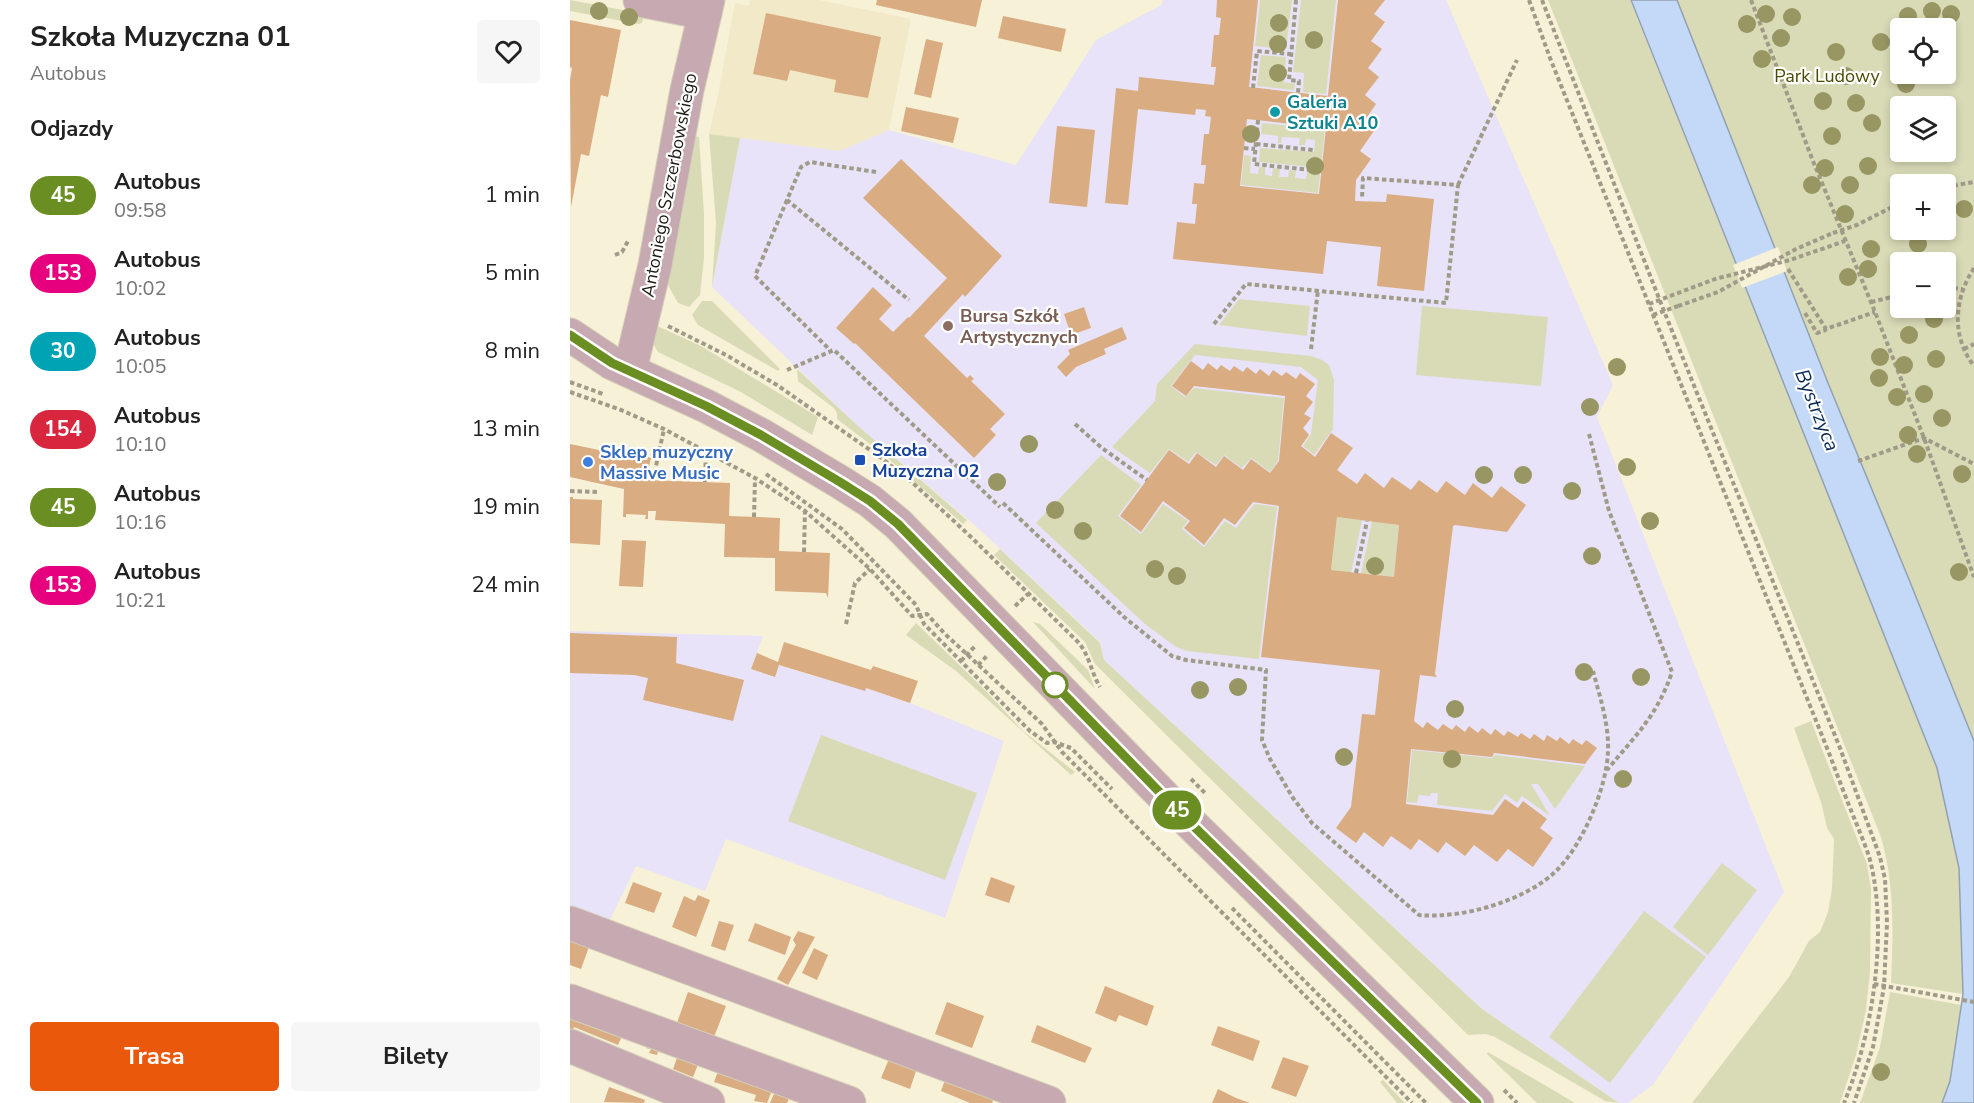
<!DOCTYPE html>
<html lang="pl">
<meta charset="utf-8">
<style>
:root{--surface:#fff;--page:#f6f6f6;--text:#222;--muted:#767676;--accent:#ea580c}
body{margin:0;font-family:"Nunito Sans",sans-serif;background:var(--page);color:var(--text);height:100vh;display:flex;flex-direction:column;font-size:22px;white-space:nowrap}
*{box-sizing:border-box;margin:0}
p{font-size:20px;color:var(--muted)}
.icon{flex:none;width:33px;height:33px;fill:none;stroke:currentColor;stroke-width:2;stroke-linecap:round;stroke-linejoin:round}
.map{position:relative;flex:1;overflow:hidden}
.panel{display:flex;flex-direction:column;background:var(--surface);width:570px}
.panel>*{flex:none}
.badge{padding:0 12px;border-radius:20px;font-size:21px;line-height:39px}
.tools{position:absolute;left:1320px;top:18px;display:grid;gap:12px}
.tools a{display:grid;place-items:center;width:66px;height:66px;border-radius:6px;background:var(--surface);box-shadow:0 3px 9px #0003;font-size:30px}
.map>.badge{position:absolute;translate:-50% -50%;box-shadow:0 0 0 3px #fff}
h2{padding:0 30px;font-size:22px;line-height:54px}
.round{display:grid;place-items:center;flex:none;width:63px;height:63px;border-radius:6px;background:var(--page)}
.summary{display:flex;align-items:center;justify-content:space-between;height:102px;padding:0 30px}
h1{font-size:28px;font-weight:700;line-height:45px}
.action{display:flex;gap:12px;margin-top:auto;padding:12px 30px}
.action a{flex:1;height:69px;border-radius:6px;background:var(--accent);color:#fff;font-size:24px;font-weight:700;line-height:69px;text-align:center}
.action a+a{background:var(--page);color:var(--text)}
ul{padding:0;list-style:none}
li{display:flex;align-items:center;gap:18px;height:78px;padding:0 30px}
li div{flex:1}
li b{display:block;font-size:22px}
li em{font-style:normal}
li .badge{min-width:66px;font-weight:700;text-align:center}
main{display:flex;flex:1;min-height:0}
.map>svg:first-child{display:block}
.built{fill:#f1e9c7}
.education{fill:#e8e3f9}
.green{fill:#d9dbb7;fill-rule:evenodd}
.water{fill:#c4d9f7;stroke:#92a0b2;stroke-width:1.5}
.pier{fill:#f7f1d7}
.building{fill:#d9ac81;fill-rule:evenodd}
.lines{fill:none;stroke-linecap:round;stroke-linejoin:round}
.minor-casing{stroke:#d4cfb7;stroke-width:35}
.path{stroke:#a09b88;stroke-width:4;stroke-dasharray:4.5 3;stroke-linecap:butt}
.minor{stroke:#c6a9b1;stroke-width:33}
.path-bridge{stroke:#a09b88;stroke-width:4;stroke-dasharray:4.5 3;stroke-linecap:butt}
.tree{fill:#989662}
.line-casing{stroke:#fff;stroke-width:14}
.line{stroke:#6b8e23;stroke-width:9}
.culture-dot{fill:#0f9aa8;stroke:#fff;stroke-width:2}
.education-dot{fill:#8d6e63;stroke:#fff;stroke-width:2}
.transit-dot{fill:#1a4fb4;stroke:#fff;stroke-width:2}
.shop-dot{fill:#3f7fe0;stroke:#fff;stroke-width:2}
.stop-dot{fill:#fff;stroke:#6b8e23;stroke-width:3}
.labels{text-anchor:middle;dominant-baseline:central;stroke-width:4.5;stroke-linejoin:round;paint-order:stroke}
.park-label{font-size:18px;fill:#4a4b02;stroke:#fff}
.culture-label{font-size:18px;font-weight:bold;fill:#0d838f;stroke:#fff;text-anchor:start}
.street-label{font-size:18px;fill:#1d1b11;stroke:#fff}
.education-label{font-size:18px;font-weight:bold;fill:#785e54;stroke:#fff;text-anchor:start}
.transit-label{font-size:18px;font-weight:bold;fill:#164399;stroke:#fff;text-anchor:start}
.shop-label{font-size:18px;font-weight:bold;fill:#366cbe;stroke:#fff;text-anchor:start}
.water-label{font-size:20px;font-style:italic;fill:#092a54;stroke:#fff}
</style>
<main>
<section class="panel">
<div class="summary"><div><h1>Szkoła Muzyczna 01</h1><p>Autobus</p></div><a class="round"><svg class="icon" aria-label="heart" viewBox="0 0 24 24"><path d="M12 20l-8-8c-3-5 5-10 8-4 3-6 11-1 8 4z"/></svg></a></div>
<h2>Odjazdy</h2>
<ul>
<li><span class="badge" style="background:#6b8e23;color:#fff">45</span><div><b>Autobus</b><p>09:58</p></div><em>1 min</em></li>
<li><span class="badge" style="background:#e6007e;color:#fff">153</span><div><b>Autobus</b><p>10:02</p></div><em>5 min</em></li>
<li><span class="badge" style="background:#00a3b4;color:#fff">30</span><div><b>Autobus</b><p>10:05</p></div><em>8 min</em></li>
<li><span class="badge" style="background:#d7263d;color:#fff">154</span><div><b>Autobus</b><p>10:10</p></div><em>13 min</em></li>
<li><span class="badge" style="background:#6b8e23;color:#fff">45</span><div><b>Autobus</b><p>10:16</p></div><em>19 min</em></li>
<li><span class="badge" style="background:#e6007e;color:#fff">153</span><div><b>Autobus</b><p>10:21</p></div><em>24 min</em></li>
</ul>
<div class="action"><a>Trasa</a><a>Bilety</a></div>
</section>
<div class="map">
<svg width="1404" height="1103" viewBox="0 0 1404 1103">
<rect width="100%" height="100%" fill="#f7f1d7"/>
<polygon class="built" points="180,0 249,0 341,19 319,130 270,151 139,134 148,95 165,3 179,6"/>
<g class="education">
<polygon points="593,0 876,0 1043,385 1027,417 1214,892 1083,1085 1058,1103 1049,1103 912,1009 534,660 530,642 409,529 288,426 142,287 170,138 270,151 319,130 446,165 526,40 591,5"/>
<polygon points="0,631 193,636 181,669 204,677 209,665 240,675 296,688 340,703 434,741 375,918 156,839 135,891 66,866 36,928 0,915"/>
</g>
<g class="green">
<polygon points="0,0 74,14 72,23 68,24 0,11"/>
<polygon points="690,0 722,0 716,49 685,46"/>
<polygon points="731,0 766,0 756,94 733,92 734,73 723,72"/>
<path d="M978,0h82l307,768 22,100 4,126 -72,-11c2,-50 4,-97 -10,-146z"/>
<path d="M1107,0h297v741l-66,-164 -80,-194zM1330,28h46v46h-46zM1330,106h46v46h-46zM1330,184h46v46h-46zM1330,262h46v46h-46z"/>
<polygon points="691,55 716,57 714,82 725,84 724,90 687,86"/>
<polygon points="692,123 755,129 748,193 671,185 674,155 681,156 680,173 688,174 689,167 695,167 695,175 702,176 703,168 710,169 709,177 718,177 719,170 726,171 725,178 736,179 737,172 742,172 742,167 689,162 690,148 744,152 745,140 736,139 735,145 729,145 730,138 712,137 711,143 708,143 708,136 691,134"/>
<polygon points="139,134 170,138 142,287 146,223"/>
<polygon points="122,136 129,137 134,214 134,258 130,295 119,307 108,303 99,287 97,278"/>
<polygon points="669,299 740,306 737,336 649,325"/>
<polygon points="132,301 142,301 210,369 208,371 128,325 122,315"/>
<polygon points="852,306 978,317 971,386 846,375"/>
<polygon points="85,325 131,346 248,417 242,435 171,392 88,352 84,345"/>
<polygon points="625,344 741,356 752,360 759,365 764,380 763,429 744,455 733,446 741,434 748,380 731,367 625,355 601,386 615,397 624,388 714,398 708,461 700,472 681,458 672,468 654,455 646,465 626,452 618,462 599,449 580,473 542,447 585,401 587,384"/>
<polygon points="227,369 288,426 397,520 393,524 313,454 267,419 267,413 264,408 228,381"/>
<polygon points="531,455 571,485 548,516 571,534 593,504 618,521 612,529 634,547 655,521 666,528 684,504 707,507 689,659 617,651 606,647 575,624 466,523"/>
<polygon points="767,517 792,520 781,573 761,570"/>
<polygon points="802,521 829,525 824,577 791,574"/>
<polygon points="430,549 530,643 534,660 912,1009 1049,1103 1035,1101 925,1037 916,1034 898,1035 525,664 515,642 424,555"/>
<polygon points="463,622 470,624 518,670 525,689"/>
<polygon points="346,623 414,689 453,731 505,772 501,775 386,671 336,635"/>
<polygon points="1241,721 1297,864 1301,889 1300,972 1296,1010 1286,1055 1270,1103 1122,1103 1219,977 1239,941 1250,932 1258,912 1262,889 1264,839 1257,828 1251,802 1224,728"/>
<polygon points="251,735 407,793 375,880 218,821"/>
<polygon points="842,750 922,758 925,755 1015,766 985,809 968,784 961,784 980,816 952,796 947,803 935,794 922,811 867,805 868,793 861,793 860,796 849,795 847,803 837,802"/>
<polygon points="1152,863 1187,890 1138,955 1103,927"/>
<polygon points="1074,911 1136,957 1040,1083 979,1037"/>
<polygon points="1320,992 1391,1005 1380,1081 1372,1103 1290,1103 1310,1047"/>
<polygon points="918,1052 1005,1103 967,1103 917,1054"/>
<polygon points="813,1080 835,1103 827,1103 810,1082"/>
</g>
<polygon class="water" points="1061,0 1107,0 1258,383 1338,577 1404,741 1404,1103 1372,1103 1380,1081 1393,994 1389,868 1367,768"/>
<polygon class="pier" points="1208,247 1217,271 1172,288 1163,265"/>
<g class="building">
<polygon points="307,0 412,0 406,27 306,5"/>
<path d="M647,0h41l-9,87 79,9 10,-96h47l-11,14 11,8 -14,19 11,8 -14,19 11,9 -14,18 11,9 -13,19 11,8 -14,20 11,8 -15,21 -1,21 31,1 1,-8 47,5 -10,92 -47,-5 4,-39 -54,-6 -4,33 -150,-15 4,-37 18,2 2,-20h-5l2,-21 10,1 2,-19h-5l3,-31h5l2,-17 -6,-1 1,-6 -10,-1 -1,6 -57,-6 -10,96 -23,-2 11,-115 22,3 1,-14 75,8 2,-18h-5l3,-32h5l2,-17 -5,-1zM677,119l79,9 -7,66 -79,-8z"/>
<polygon points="196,13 311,37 298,98 264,92 266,80 220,70 217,81 183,74"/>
<polygon points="433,16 496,29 491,52 428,38"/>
<polygon points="0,20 51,30 38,97 31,95 19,156 11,154 1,207 0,80 2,68 0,67"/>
<polygon points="356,39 373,43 361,98 344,94"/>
<polygon points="336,107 389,118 383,143 331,131"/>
<polygon points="487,126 525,130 517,207 479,203"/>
<polygon points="331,159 432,256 395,297 393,294 354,336 397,378 400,375 404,379 401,381 435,414 420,429 426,435 404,458 285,343 284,344 266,328 303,287 322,305 309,319 323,332 338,317 339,318 377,278 293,198"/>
<polygon points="514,307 521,328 501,335 494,314"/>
<polygon points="552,327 557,339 534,349 536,354 506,367 496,377 487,367 500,354 498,350"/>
<path d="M621,361l12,9 5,-7 9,7 4,-5 9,6 4,-5 9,6 4,-5 9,7 4,-5 9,7 4,-6 9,6 4,-4 10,7 4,-6 15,11 -9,12 7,6 -9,12 7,4 -8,10 6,7 -8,11 14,11 16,-24 22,15 -16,22 20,14 8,-11 19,15 8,-11 19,13 8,-10 18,13 9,-12 19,14 8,-12 19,15 9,-12 25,19 -19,27 -52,-7 -2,1 -18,148 2,3 -17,-2 -6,46 9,7 4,-6 11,8 5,-6 9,6 4,-5 9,7 4,-6 9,7 4,-5 9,7 4,-6 9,7 4,-5 10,6 3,-4 9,6 4,-5 10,7 3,-6 10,6 3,-4 9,7 4,-5 9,6 4,-5 11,8 -12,16 -91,-11 -2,4 -81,-8 -5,55 87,11 12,-16 13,9 5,-7 24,18 -7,9 13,10 -20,29 -25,-18 -11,13 -23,-17 -9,11 -19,-14 -8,11 -19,-14 -8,11 -20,-14 -8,11 -19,-15 -8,11 -20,-15 15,-21 11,-93 13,1 5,-45 -119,-13 18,-151 -26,-4 -18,23 -11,-7 -20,27 -20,-17 6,-7 -27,-20 -22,31 -21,-16 49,-66 20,14 8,-11 19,14 8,-11 19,14 8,-11 19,14 9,-12 6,-65 -91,-10 -8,10 -14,-10zM767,517l62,8 -5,52 -63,-7z"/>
<polygon points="0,444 77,460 78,457 81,458 76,480 160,483 159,516 210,518 209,551 260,553 258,598 256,593 205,591 205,558 154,557 155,524 85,520 86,511 78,511 78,519 75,519 76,515 56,514 56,517 53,517 54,489 0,477"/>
<polygon points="0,497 3,497 3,499 32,500 30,545 0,543"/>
<polygon points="52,540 76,541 73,587 49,586"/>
<polygon points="0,633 107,637 106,663 174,680 163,721 73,700 78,678 64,675 0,673"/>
<polygon points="214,642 301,670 303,666 348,681 340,703 296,688 295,691 209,665 205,677 181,669 187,653 208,662"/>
<polygon points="421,877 445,886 439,903 415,895"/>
<polygon points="63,882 92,893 84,913 55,903"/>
<polygon points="128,895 140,900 126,937 102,927 114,896 125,901"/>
<polygon points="149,921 164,925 155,951 141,946"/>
<polygon points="185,923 221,937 215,955 178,941"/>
<polygon points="228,931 245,937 218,985 207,979 226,945 223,940"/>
<polygon points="0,937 20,944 11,969 0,965"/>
<polygon points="244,948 258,955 247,980 232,973"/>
<polygon points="535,986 584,1006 577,1026 549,1015 546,1022 525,1013"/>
<polygon points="118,992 156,1006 144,1037 107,1023"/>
<polygon points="377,1002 414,1016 402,1048 365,1034"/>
<polygon points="0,1007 55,1029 48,1045 4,1027 3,1030 0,1029"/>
<polygon points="467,1025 522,1048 515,1063 461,1042"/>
<polygon points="648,1026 690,1041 683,1061 641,1045"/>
<polygon points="81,1033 133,1052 123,1077 103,1069 107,1058 88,1051 87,1055 79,1053 81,1049 76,1048"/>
<polygon points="322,1052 349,1062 340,1089 311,1078"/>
<polygon points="713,1057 739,1066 726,1097 701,1088"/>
<polygon points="153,1058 207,1078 197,1103 184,1101 186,1095 144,1082"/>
<polygon points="378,1072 426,1092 422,1103 400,1103 371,1091"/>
<polygon points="209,1082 224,1088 217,1103 200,1103"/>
<polygon points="39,1087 75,1100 74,1103 34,1102"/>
<polygon points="648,1089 666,1098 680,1103 642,1103"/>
</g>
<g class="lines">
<g class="minor-casing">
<g id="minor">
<polyline points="70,0 135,13"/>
<polyline points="0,335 42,363 136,406 191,435 270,482 300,501 328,524 606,809 907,1103"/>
<polyline points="60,370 85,265 117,90 138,0"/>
<polyline points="0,923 479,1103"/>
<polyline points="0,1001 279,1103"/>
<polyline points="0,1046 138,1103"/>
</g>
</g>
<g class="path">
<polyline points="726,0 719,80 729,81 728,93"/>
<path d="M959,0l21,58 279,695c9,24 18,48 28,72 5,13 11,26 14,39 17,72 1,172 -27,239"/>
<polyline points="972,0 1094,311 1270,748 1310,857 1315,879 1317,923 1314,987 1303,1047 1284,1103"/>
<polyline points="1181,0 1243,161 1305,312 1354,438 1404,577"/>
<polyline points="683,88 687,51 721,54"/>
<polyline points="688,120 684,164 741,170"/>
<polyline points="686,144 743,150"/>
<polyline points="674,148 685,149"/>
<polyline points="306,172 240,162 231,167 217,200 339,300"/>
<polyline points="888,185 947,60"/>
<polyline points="1376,187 1404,182"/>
<polyline points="217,200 185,276 261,351"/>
<polyline points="1263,233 1287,225 1330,203"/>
<polyline points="45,255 52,252 58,241"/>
<path d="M1404,268c-20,31 -23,68 0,98"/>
<polyline points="1218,269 1256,329 1305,312"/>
<polyline points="1376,287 1392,289"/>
<polyline points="1301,302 1330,295"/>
<polyline points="1079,304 1145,279 1220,260 1275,241"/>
<polyline points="1235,313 1247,333 1256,330"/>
<polyline points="1083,315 1108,306"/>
<polyline points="644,324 676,284 876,303 888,185 793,178 792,198"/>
<path d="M98,326l58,29 51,30 103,72 34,27 57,53 107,105c11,12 13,30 22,45"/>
<polyline points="741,349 748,290"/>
<polyline points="1394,349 1404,344"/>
<polyline points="217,370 264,350 430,507"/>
<polyline points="0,382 33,394"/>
<polyline points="0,392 51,410 94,429 185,478 235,511 300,569 342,616 357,614 374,633 472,724 492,752 842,1103"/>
<polyline points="505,424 532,448 577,480"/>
<path d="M1019,434l20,77 63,161c-15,44 -36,63 -65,98"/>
<polyline points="1288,461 1354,438 1404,464"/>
<polyline points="196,474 272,529 346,605 354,624 460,731 477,743 484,742 501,748 542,789"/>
<polyline points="83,480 94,429"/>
<polyline points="135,482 136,451"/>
<polyline points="0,491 27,492"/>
<path d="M433,503l121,114 48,39 14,4 80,10 -4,70 8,19 23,39 19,25 107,92c43,4 106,-14 137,-44 26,-25 51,-83 52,-120 1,-27 -8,-54 -15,-80"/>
<polyline points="184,517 185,479"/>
<polyline points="234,552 235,511"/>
<polyline points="786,573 797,521"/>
<polyline points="445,606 458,594"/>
<polyline points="276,624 285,583 300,569"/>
<polyline points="391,661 406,645"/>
<polyline points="408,665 418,655"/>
<polyline points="621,779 635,793"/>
<polyline points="662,908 856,1103"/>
<polyline points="1304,984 1404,1002"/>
<polyline points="934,1090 947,1103"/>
</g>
<use href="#minor" class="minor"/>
<polyline class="path-bridge" points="1108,306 1148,292 1226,249 1263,233"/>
</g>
<g class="tree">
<circle cx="29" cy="11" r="9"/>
<circle cx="1362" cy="11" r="9"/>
<circle cx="1196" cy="14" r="9"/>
<circle cx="1381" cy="14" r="9"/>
<circle cx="1338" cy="16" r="9"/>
<circle cx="59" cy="17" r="9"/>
<circle cx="1222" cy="17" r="9"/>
<circle cx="709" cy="23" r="9"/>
<circle cx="1177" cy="24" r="9"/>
<circle cx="1211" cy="38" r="9"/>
<circle cx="744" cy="40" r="9"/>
<circle cx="1311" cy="42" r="9"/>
<circle cx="708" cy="44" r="9"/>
<circle cx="1266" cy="52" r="9"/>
<circle cx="1192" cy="59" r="9"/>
<circle cx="708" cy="73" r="9"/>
<circle cx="1276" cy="76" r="9"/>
<circle cx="1336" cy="84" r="9"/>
<circle cx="1253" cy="101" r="9"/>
<circle cx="1286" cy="103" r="9"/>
<circle cx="1302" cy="123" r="9"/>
<circle cx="681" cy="134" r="9"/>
<circle cx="1262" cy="136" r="9"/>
<circle cx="745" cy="166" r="9"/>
<circle cx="1298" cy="166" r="9"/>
<circle cx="1255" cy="168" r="9"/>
<circle cx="1242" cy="185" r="9"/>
<circle cx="1280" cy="185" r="9"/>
<circle cx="1394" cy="209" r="9"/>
<circle cx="1275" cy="214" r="9"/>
<circle cx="1348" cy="244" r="9"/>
<circle cx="1301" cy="249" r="9"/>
<circle cx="1298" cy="269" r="9"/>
<circle cx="1278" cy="277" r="9"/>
<circle cx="1364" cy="319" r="9"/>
<circle cx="1339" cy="335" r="9"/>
<circle cx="1310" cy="357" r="9"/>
<circle cx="1366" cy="359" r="9"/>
<circle cx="1334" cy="365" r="9"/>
<circle cx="1047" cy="367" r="9"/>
<circle cx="1309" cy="378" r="9"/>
<circle cx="1354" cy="394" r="9"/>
<circle cx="1327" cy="397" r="9"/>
<circle cx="1020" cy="407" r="9"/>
<circle cx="1372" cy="418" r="9"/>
<circle cx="1338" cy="435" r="9"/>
<circle cx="459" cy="444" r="9"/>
<circle cx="1347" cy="454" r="9"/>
<circle cx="1057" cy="467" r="9"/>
<circle cx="1392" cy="474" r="9"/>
<circle cx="914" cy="475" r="9"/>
<circle cx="953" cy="475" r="9"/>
<circle cx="427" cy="482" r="9"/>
<circle cx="1002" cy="491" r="9"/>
<circle cx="485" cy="510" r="9"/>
<circle cx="1080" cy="521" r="9"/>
<circle cx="513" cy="531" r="9"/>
<circle cx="1022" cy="556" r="9"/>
<circle cx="805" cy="566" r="9"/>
<circle cx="585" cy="569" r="9"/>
<circle cx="1389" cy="572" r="9"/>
<circle cx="607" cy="576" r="9"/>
<circle cx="1014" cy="672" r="9"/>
<circle cx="1071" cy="677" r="9"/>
<circle cx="668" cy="687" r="9"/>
<circle cx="630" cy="690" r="9"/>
<circle cx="885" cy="709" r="9"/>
<circle cx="774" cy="757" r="9"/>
<circle cx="882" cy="759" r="9"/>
<circle cx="1053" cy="779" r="9"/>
<circle cx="1311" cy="1072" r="9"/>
</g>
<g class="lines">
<g class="line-casing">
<polyline id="line" points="0,335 42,363 136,406 191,435 270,482 300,501 328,524 606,809 907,1103"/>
</g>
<use href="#line" class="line"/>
</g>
<circle class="culture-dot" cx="705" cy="112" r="6"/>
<circle class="education-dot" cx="378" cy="326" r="6"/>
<rect class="transit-dot" x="284" y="454" width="12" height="12" rx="3"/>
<circle class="shop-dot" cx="18" cy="462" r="6"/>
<circle class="stop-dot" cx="485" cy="685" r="12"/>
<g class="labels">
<g class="park-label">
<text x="1257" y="76">Park Ludowy</text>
</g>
<g class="culture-label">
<text x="717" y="102">Galeria<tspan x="717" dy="21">Sztuki A10</tspan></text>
</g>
<g class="street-label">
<text transform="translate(99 185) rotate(-79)">Antoniego Szczerbowskiego</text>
</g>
<g class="education-label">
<text x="390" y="316">Bursa Szkół<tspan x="390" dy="21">Artystycznych</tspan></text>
</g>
<g class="transit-label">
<text x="302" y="450">Szkoła<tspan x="302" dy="21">Muzyczna 02</tspan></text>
</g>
<g class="shop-label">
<text x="30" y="452">Sklep muzyczny<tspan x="30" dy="21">Massive Music</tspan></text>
</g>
<g class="water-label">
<text transform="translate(1247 410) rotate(68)">Bystrzyca</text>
</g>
</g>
</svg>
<div class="tools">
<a><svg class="icon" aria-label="locate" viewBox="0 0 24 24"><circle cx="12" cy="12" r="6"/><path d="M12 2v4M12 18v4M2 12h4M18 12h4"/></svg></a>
<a><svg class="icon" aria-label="layers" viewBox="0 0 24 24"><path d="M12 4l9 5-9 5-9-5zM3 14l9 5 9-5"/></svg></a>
<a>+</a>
<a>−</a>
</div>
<b class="badge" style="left:607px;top:810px;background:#6b8e23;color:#fff">45</b>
</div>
</main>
